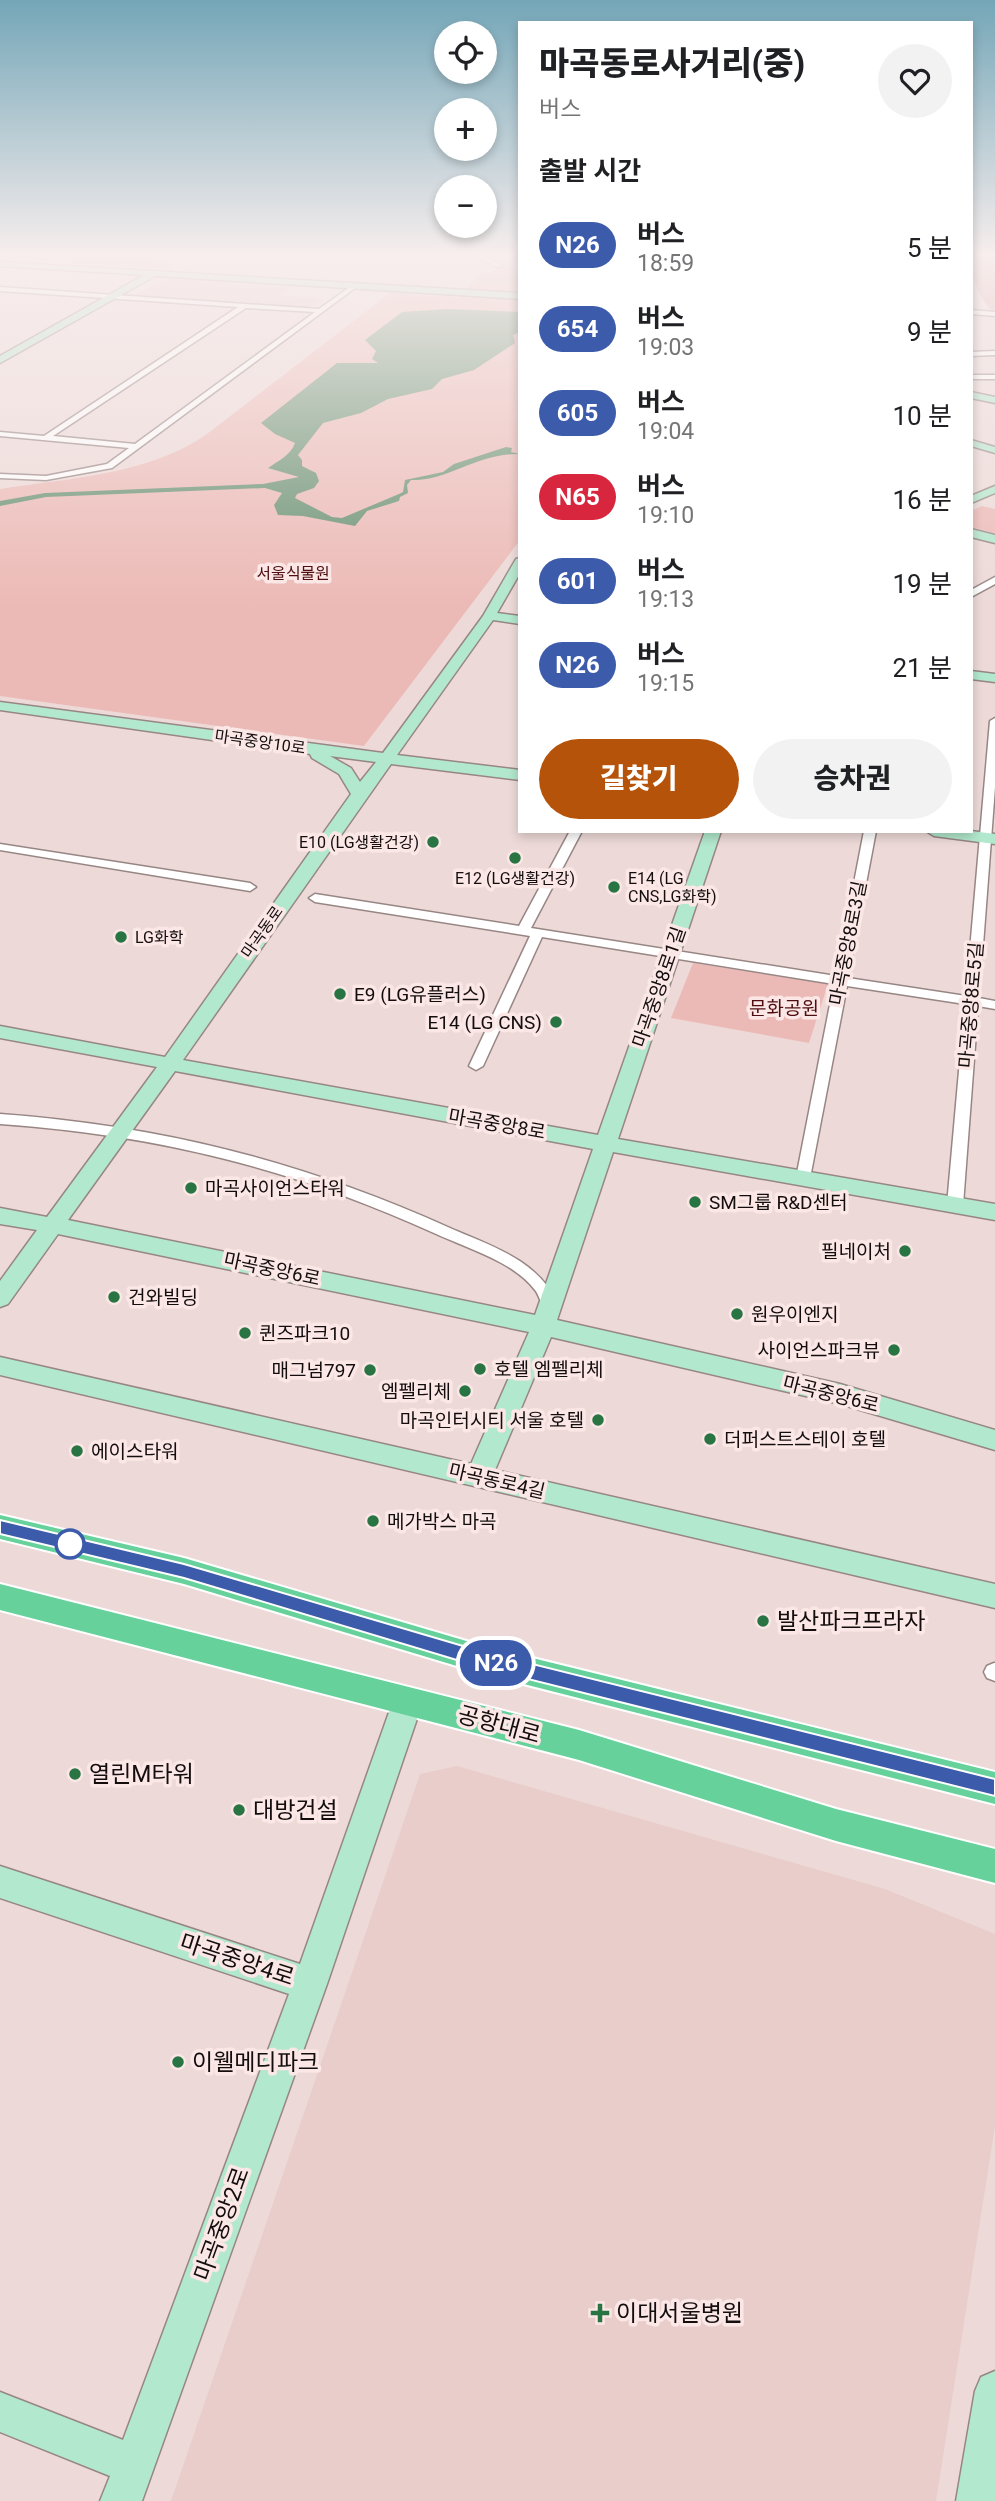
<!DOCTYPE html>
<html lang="ko">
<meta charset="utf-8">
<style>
:root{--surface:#fff;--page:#f2f2f2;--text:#202124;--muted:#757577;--accent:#b45309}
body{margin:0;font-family:Roboto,"Noto Sans KR",sans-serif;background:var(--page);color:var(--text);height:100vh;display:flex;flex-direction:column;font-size:26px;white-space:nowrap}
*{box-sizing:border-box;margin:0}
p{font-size:23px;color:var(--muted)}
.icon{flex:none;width:38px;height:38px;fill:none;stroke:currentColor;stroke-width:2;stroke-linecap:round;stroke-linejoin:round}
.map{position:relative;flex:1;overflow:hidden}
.side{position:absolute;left:518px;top:21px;width:455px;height:812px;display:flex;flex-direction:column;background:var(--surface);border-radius:0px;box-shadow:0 4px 10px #0003}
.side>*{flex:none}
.badge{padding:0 14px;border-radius:23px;font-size:24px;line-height:46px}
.buttons{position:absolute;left:434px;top:21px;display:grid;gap:14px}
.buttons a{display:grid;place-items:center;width:63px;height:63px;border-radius:50%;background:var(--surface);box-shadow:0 4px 10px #0003;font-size:35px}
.map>.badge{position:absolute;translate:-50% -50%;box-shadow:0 0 0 4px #fff}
h2{padding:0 21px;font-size:26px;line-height:63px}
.round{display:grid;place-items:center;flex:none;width:74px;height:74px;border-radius:37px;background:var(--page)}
.overview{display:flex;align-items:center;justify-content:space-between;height:119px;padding:0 21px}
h1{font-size:33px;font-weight:800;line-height:52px}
.cta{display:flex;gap:14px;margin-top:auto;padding:14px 21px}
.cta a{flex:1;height:80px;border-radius:42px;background:var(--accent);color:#fff;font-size:28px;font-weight:800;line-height:80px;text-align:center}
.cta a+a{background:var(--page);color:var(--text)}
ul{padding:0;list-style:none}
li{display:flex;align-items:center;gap:21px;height:84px;padding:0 21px}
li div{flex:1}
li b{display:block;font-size:26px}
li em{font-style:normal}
li .badge{min-width:77px;font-weight:700;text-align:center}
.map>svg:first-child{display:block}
.built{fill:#e8cdca}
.green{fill:#ecbab6}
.forest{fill:#d69f9a}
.water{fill:#679071}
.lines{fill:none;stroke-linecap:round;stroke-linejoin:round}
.street-casing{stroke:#978684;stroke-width:3}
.secondary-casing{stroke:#978684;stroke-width:3}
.primary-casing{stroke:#fff;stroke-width:4}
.street{fill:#fff;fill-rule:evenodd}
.secondary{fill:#b2e8cd;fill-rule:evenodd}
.primary{fill:#66d19b;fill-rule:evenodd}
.line{fill:#3d5bab;stroke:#fff;stroke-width:2}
.poi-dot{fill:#297443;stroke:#fae7e6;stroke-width:2.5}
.stop-dot{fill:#fff;stroke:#3d5bab;stroke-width:3.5}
.labels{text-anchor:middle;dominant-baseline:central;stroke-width:7;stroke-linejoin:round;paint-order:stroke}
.far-park-label{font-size:16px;fill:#4f0d10;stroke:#fae7e6}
.far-street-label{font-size:16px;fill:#130d0d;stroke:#fae7e6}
.far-poi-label{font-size:16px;fill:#130d0d;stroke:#fae7e6;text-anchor:start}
.street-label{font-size:19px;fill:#130d0d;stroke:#fae7e6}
.poi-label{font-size:19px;fill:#130d0d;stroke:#fae7e6;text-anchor:start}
.park-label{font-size:19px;fill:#4f0d10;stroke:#fae7e6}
.near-poi-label{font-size:23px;fill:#130d0d;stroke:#fae7e6;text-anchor:start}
.near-street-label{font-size:23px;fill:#130d0d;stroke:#fae7e6}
</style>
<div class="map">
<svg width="995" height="2501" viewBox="0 0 995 2501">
<rect width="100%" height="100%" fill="#eddad8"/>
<g class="built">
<polygon points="173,279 294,287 279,296 324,299 306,309 134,296 160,281"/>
<polygon points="457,1766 885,1889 995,1934 995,2126 936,2501 171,2501 420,1774"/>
</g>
<g class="green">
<polygon points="0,255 123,255 174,263 166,269 0,258"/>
<path d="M520,259v281l-156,206 -364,-50v-207c69,-11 149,-14 207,-55l183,-141 70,4 20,-23c18,-2 26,-14 40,-15z"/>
<polygon points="982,506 995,509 995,533 971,527 971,511"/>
<polygon points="693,963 828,984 809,1043 671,1018"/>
</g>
<path class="forest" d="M971,255h24v55l-5,-1c-13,-15 -19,-34 -19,-54z"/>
<path class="water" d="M447,309l73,3v20l-7,3 2,8 -41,27 -32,9 -10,10 -44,10 -27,14 -38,10 -25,32 4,5v6l14,7 3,8 -5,7 -17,6 -2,4 37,19 10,1 57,-24 4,-2 2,-12 38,-8 11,-8 52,-17 6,1 -1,4 9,2c-43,-1 -74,28 -109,26l-4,5 1,8 -8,4 -1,4 -32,10 -12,15 -52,-10 -25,-1 -4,-10 8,-12 -17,-5 -219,9 -46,9v-5l45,-8 218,-9 36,-7 -31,-9c10,-7 23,-13 27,-25l-20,-9 -14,-11 76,-60h41l-6,-4 4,-8 -11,-11 37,-28z"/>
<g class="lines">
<g class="street-casing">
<g id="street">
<polygon points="474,255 481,255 502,266 497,267"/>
<path d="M354,284l5,1 -247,183 -66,12 -46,-2v-4l46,2 61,-12 22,-16 -129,-12v-4l44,4 194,-129 -238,-16v-4l319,22zM246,308l69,4 -180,132 -82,-8z"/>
<polygon points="971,310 995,312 995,316 971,314"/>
<polygon points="995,351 995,355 971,356 971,352"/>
<rect x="971" y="375" width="24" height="4"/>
<polygon points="995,577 995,584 971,597 971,590"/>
<polygon points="995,718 995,787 979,998 995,1001 995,1009 978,1006 963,1205 955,1210 947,1205 965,1004 847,986 810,1178 803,1183 796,1178 834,984 542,937 483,1066 476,1070 469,1066 530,936 315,902 309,898 315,894 519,926 570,831 582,831 531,928 836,976 864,831 876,831 848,978 966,996 990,721"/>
<polygon points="0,844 250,883 256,887 250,891 0,850"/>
<path d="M0,1114c162,12 301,47 450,114 41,18 89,32 108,77l-2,4h-12c-3,-6 -5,-14 -9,-19 -22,-29 -69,-42 -101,-57 -143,-65 -277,-98 -434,-109z"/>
<polygon points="994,1663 995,1663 995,1681 987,1678 984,1672 987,1666"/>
</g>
</g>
<g class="secondary-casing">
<g id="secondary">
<polygon points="0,262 520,293 520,299 155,276 0,363 0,356 144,275 0,266"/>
<polygon points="971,392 995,397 995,403 971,398"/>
<polygon points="971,440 995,447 995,453 971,446"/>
<polygon points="995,486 995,493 971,503 971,496"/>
<polygon points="971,529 995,535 995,543 971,537"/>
<path d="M520,558v15l-23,40 23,3v8l-27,-4 -96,135 123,15v10l-129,-16 -208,296 415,75 107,-304h16l-103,308 377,65v16l-382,-68 -56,168 283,64 155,46v20l-155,-46 -289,-67 -56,133 500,114v24l-995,-233v-18l471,107 58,-132 -471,-98 -50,70 -8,3v-26l37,-51 -37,-6v-16l47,9 110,-150 -157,-29v-12l165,31 186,-263 -12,-20 -27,-16 -2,-4 -310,-44v-8l383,51 100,-137 33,-57zM330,756l46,6 -16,20 -9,-14zM175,1071l418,78 -58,166 -467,-95z"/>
<polygon points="971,671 995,674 995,682 971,679"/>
<polygon points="926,831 971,831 995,834 995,844 934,836"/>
<polygon points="408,1687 418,1691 423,1701 327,1984 142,2501 100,2501 110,2476 0,2432 0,2392 123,2440 289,1994 0,1898 0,1866 300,1964 393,1701 398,1691"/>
<polygon points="995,2371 995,2501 956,2501 975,2391 981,2377"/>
</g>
</g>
<g class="primary-casing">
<g id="primary">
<polygon points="0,1515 184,1558 480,1645 995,1772 995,1804 480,1673 184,1584 0,1539"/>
<polygon points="0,1584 579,1730 836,1809 995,1849 995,1883 836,1841 579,1760 0,1610"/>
</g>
</g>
<use href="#street" class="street"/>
<use href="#secondary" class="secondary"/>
<use href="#primary" class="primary"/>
</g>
<linearGradient id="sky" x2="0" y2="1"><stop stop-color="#74a6b8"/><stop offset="0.42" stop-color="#f7eeed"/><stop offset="1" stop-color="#f7eeed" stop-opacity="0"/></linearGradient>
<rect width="995" height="605" fill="url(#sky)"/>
<polygon class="line" points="0,1520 184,1564 480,1651 995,1779 995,1796 480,1667 184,1578 0,1534"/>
<g class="poi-dot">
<circle cx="433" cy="842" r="7"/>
<circle cx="515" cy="858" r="7"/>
<circle cx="614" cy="887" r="7"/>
<circle cx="121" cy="937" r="7"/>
<circle cx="340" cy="994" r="7"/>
<circle cx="556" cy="1022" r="7"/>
<circle cx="191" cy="1188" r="7"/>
<circle cx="695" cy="1202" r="7"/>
<circle cx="905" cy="1251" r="7"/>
<circle cx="114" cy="1297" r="7"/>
<circle cx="737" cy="1314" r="7"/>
<circle cx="245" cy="1333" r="7"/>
<circle cx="894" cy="1350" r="7"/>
<circle cx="480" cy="1369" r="7"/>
<circle cx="370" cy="1370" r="7"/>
<circle cx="465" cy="1391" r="7"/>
<circle cx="598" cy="1420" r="7"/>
<circle cx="710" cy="1439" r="7"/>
<circle cx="77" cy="1451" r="7"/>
<circle cx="373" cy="1521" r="7"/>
<circle cx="763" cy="1621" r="7"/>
<circle cx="75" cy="1774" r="7"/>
<circle cx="239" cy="1810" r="7"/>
<circle cx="178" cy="2062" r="7"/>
<path d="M596.5 2302.5h7v7h7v7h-7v7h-7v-7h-7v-7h7z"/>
</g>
<circle class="stop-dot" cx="70" cy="1544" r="14"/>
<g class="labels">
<g class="far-park-label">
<text x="293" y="573">서울식물원</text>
</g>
<g class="far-street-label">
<text transform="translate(260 742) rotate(8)">마곡중앙10로</text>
<text transform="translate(262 932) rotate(-55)">마곡동로</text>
</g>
<g class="far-poi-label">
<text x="419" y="842" text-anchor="end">E10 (LG생활건강)</text>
<text x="515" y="878" text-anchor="middle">E12 (LG생활건강)</text>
<text x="628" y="878">E14 (LG<tspan x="628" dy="18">CNS,LG화학)</tspan></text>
<text x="135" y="937">LG화학</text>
</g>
<g class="street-label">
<text transform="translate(848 943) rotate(-79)">마곡중앙8로3길</text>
<text transform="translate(659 987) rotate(-71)">마곡중앙8로1길</text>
<text transform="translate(971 1005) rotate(-85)">마곡중앙8로5길</text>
<text transform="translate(497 1124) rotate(10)">마곡중앙8로</text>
<text transform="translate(272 1269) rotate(12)">마곡중앙6로</text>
<text transform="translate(831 1394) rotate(14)">마곡중앙6로</text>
<text transform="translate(497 1481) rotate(13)">마곡동로4길</text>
</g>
<g class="poi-label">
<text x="354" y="994">E9 (LG유플러스)</text>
<text x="542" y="1022" text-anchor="end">E14 (LG CNS)</text>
<text x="205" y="1188">마곡사이언스타워</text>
<text x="709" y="1202">SM그룹 R&amp;D센터</text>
<text x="891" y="1251" text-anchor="end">필네이처</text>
<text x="128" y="1297">건와빌딩</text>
<text x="751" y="1314">원우이엔지</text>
<text x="259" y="1333">퀸즈파크10</text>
<text x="880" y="1350" text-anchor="end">사이언스파크뷰</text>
<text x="494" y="1369">호텔 엠펠리체</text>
<text x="356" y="1370" text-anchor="end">매그넘797</text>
<text x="451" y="1391" text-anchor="end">엠펠리체</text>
<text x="584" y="1420" text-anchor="end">마곡인터시티 서울 호텔</text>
<text x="724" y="1439">더퍼스트스테이 호텔</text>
<text x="91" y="1451">에이스타워</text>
<text x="387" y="1521">메가박스 마곡</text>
</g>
<g class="park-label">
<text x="784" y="1008">문화공원</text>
</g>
<g class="near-poi-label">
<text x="777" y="1621">발산파크프라자</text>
<text x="89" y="1774">열린M타워</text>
<text x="253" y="1810">대방건설</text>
<text x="192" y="2062">이웰메디파크</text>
<text x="616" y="2313">이대서울병원</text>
</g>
<g class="near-street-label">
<text transform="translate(499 1725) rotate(15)">공항대로</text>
<text transform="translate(237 1960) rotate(18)">마곡중앙4로</text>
<text transform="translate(222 2224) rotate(-70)">마곡중앙2로</text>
</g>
</g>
</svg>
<div class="buttons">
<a><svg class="icon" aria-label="locate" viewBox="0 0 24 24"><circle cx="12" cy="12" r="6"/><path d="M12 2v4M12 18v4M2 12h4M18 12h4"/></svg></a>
<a>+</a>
<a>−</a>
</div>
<b class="badge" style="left:496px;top:1663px;background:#3d5bab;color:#fff">N26</b>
<section class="side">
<div class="overview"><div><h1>마곡동로사거리(중)</h1><p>버스</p></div><a class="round"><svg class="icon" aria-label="heart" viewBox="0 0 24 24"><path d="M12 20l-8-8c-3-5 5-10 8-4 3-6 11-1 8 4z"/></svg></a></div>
<h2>출발 시간</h2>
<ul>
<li><span class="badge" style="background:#3d5bab;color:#fff">N26</span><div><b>버스</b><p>18:59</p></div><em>5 분</em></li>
<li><span class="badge" style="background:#3d5bab;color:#fff">654</span><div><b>버스</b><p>19:03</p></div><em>9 분</em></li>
<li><span class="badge" style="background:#3d5bab;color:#fff">605</span><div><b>버스</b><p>19:04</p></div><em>10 분</em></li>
<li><span class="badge" style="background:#d7263d;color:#fff">N65</span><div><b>버스</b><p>19:10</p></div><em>16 분</em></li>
<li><span class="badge" style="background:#3d5bab;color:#fff">601</span><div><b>버스</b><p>19:13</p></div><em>19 분</em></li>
<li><span class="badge" style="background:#3d5bab;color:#fff">N26</span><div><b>버스</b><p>19:15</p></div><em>21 분</em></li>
</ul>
<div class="cta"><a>길찾기</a><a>승차권</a></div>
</section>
</div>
